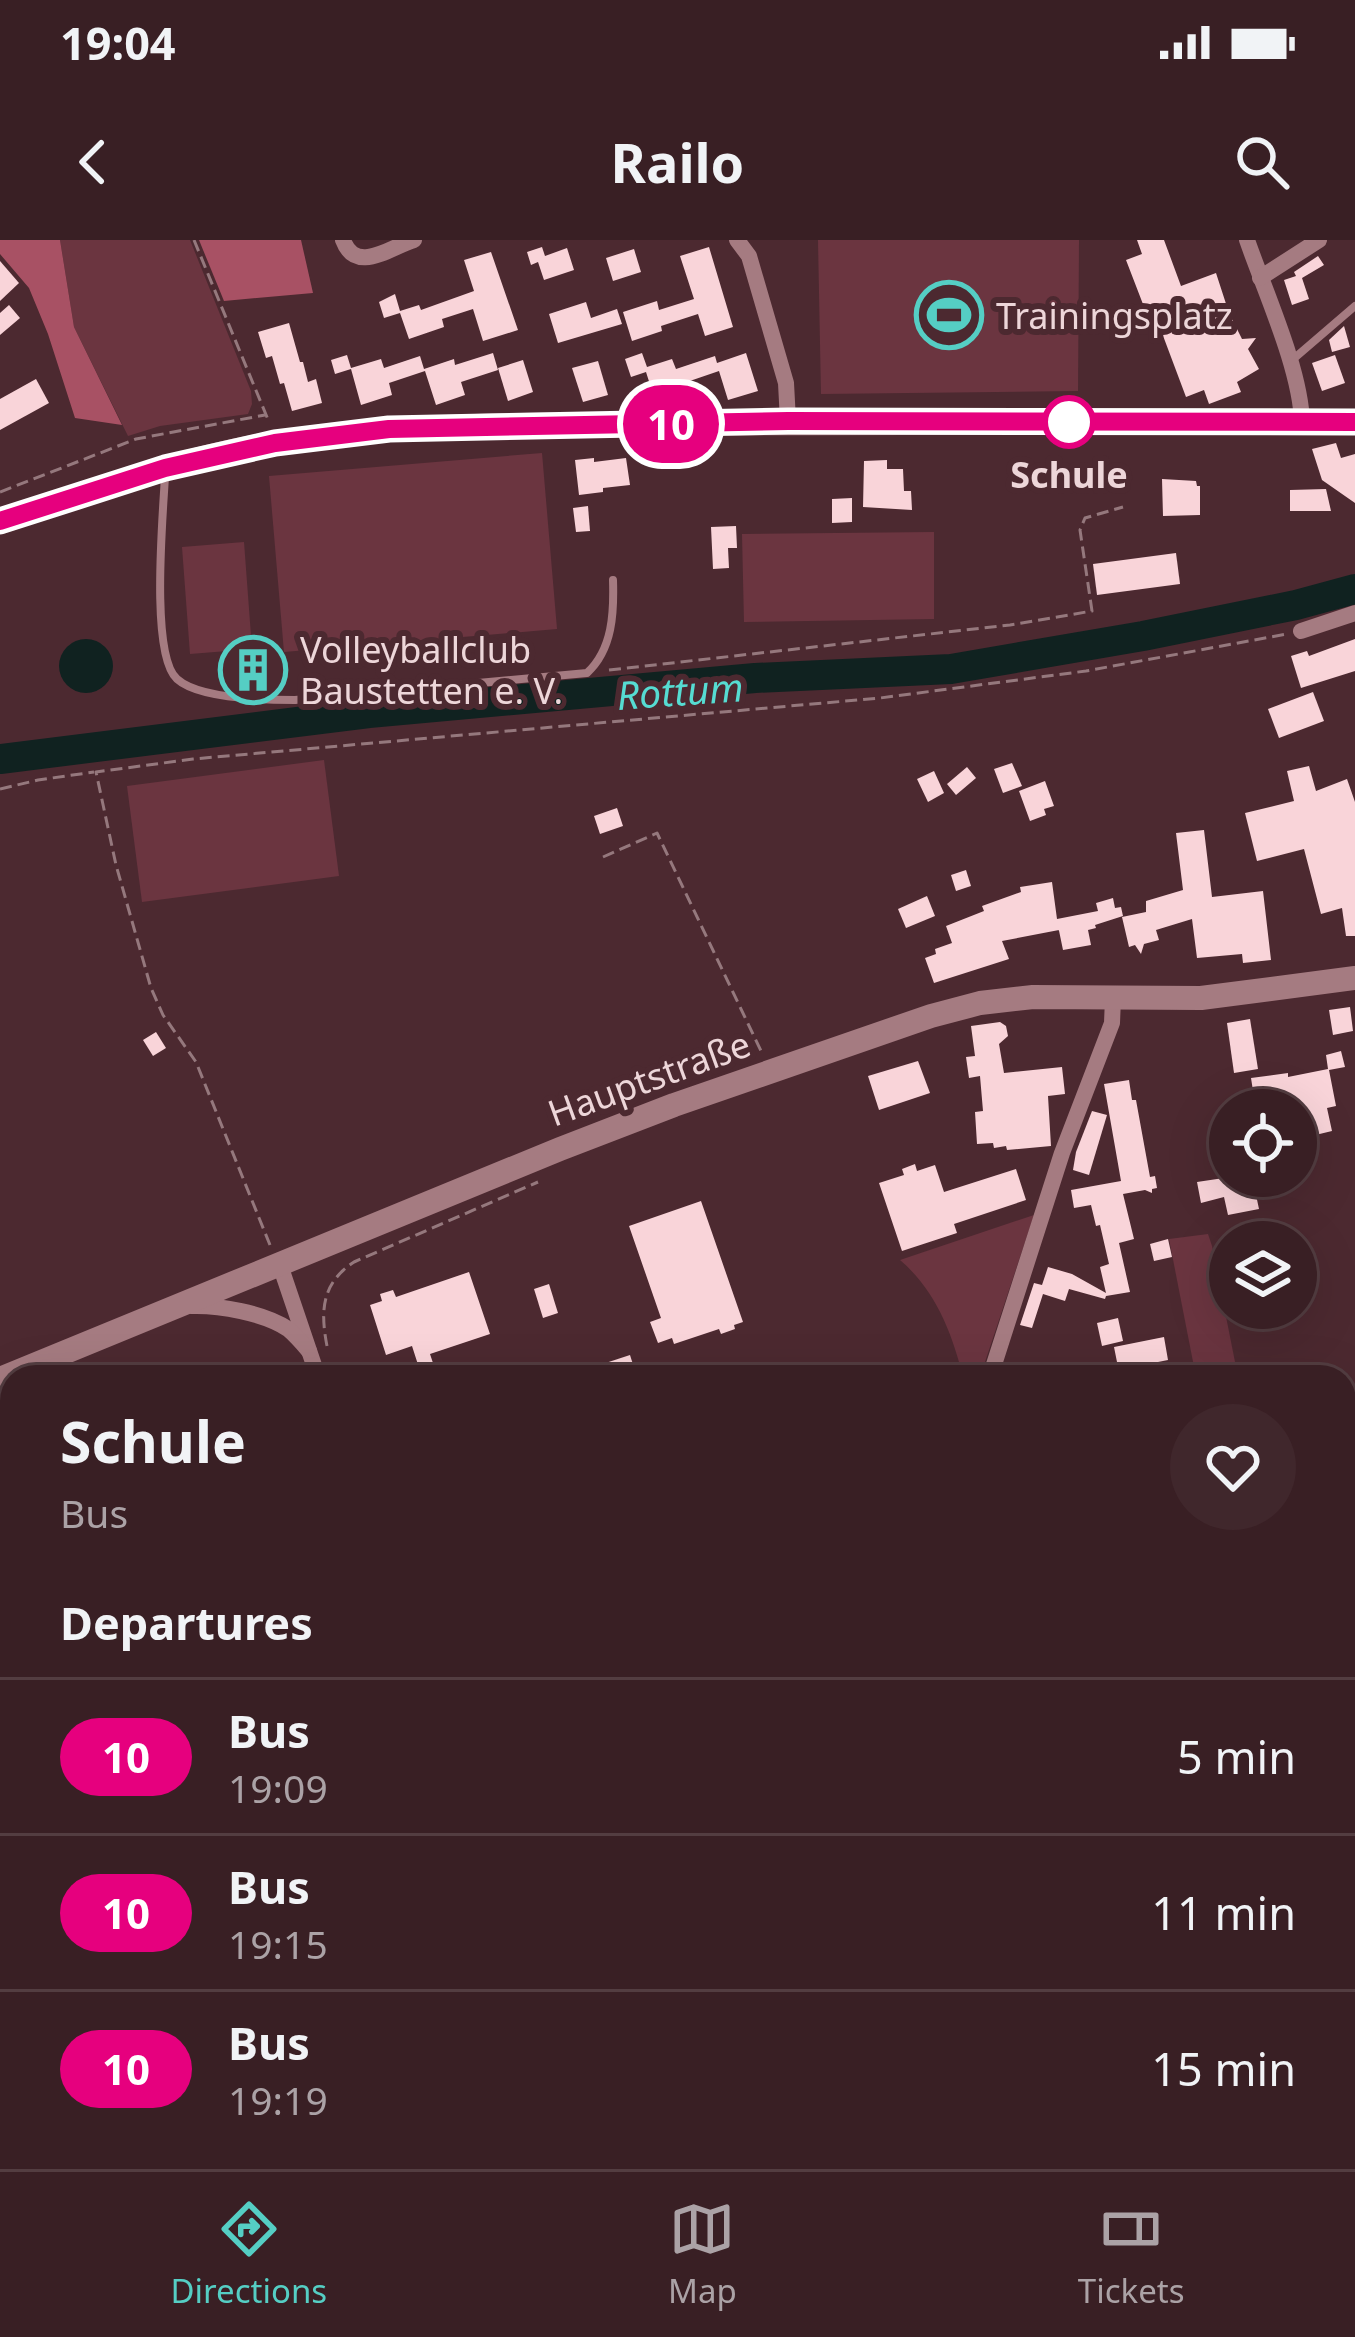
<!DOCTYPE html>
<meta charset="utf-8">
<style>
:root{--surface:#391f24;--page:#40272c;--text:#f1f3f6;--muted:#aba2a6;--line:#533d41;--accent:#55cec4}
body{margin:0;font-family:"Noto Sans",sans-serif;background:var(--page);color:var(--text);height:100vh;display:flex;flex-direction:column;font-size:45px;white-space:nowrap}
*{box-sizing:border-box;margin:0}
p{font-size:39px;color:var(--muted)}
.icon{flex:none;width:66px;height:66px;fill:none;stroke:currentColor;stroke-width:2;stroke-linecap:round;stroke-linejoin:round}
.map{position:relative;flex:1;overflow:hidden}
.sheet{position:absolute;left:0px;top:1125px;width:1356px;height:804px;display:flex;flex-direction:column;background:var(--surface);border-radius:36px 36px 0 0;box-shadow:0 12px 48px #0002,0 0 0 3px var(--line)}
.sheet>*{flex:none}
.badge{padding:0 24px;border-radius:39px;font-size:42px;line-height:78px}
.controls{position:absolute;left:1209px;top:849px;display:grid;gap:24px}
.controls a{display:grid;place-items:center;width:108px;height:108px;border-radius:50%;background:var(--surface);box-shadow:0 12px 48px #0002,0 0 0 3px var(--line);font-size:60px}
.map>.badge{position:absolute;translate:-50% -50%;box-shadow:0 0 0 6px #fff}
h2{padding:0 60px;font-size:45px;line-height:108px}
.round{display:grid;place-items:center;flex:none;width:126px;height:126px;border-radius:63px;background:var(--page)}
.summary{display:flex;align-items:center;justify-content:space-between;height:204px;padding:0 60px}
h1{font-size:57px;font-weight:700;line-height:90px}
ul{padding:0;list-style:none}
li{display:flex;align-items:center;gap:36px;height:156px;padding:0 60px;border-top:3px solid var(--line)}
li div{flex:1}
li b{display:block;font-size:45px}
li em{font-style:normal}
li .badge{min-width:132px;font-weight:700;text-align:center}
.status{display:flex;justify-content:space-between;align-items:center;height:84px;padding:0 60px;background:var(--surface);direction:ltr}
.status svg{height:33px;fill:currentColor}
header{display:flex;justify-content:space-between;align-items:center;height:156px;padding:0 60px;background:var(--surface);font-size:54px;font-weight:700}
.tab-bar{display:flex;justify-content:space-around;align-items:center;height:168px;border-top:3px solid var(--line);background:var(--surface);font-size:33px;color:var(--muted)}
.tab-bar a{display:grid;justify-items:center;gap:6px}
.tab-bar .active{color:var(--accent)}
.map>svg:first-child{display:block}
.green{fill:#6b3540}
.forest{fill:#a85164}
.water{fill:#102220}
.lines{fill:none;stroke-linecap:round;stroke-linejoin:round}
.river{stroke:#102220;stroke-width:30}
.building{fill:#f9d4d9}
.path{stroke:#95787d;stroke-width:3;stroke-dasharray:12 6;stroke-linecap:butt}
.lane{stroke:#a57b81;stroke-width:8}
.street{stroke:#a57b81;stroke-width:16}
.secondary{stroke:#a57b81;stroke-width:24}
.highway{stroke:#ba98d9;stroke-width:30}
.line-casing{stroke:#fff;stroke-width:27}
.line{stroke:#e6007e;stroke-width:18}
.stop-dot{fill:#fff;stroke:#e6007e;stroke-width:6}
.labels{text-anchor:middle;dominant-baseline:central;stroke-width:12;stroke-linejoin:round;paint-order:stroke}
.poi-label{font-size:36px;fill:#edd6d9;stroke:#4c2930;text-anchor:start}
.stop-label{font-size:36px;font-weight:bold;fill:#edd6d9;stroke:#4c2930}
.street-label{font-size:36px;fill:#edd6d9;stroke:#4c2930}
.water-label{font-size:39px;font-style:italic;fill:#56dcd2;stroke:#4c2930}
</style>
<div class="status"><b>19:04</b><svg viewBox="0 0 49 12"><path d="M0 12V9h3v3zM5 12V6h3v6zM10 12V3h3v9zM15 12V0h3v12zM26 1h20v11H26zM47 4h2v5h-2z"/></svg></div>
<header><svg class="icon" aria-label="back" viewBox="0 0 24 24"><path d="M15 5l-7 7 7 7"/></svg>Railo<svg class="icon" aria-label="search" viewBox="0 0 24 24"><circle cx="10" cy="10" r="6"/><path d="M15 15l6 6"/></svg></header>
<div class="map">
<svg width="1355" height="1929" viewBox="0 0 1355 1929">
<rect width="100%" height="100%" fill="#4c2930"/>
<g class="green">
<polygon points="60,0 190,0 251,151 252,164 248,174 160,186 128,196 74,87"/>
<polygon points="818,0 1079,0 1078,151 821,154"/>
<polygon points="542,213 557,389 284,412 269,236"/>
<polygon points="934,292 934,379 744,382 742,294"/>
<polygon points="244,302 252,409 190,414 182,307"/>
<polygon points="324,520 339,636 142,662 127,546"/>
<path d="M1034,975l-54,162h-17c-11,-45 -28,-87 -63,-117z"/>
<polygon points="1208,994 1212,1006 1238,1137 1196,1137 1169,999"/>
</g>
<g class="forest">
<polygon points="0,0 60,0 74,87 122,185 75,178 48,94 29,48 0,14"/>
<polygon points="199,0 301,0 313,53 224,61"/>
<polygon points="1200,1917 1260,1917 1283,1929 1222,1929"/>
</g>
<circle class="water" cx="86" cy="426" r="27"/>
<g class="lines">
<polyline class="river" points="0,519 369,473 755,438 951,429 1143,396 1296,365 1355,349"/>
</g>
<g class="building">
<polygon points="1137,0 1164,0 1181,46 1216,33 1229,73 1242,99 1256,98 1248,109 1259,129 1237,142 1241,152 1209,164 1204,150 1186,157 1153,69 1146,72 1126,20 1142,14"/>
<polygon points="542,7 545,16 567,8 574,30 544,40 538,22 531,25 527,12"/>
<polygon points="709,7 733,87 705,96 698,74 661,86 662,91 632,101 623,72 657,61 659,70 694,59 680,16"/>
<polygon points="634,9 641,32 613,41 606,18"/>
<polygon points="491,12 518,90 483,101 473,69 442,79 444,87 409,99 400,73 384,78 379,62 395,54 400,71 419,65 421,70 474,51 464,20"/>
<polygon points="1318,16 1324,25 1302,38 1309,59 1292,65 1284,40 1296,36 1294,32"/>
<polygon points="0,21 19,43 0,61"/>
<polygon points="586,62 591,78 617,69 622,84 558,103 549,74"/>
<polygon points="9,65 20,78 0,95 0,73"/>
<polygon points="289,83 300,122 303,122 308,142 316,139 322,163 292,171 284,143 280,144 272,116 266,118 258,92"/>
<polygon points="1344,86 1350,107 1332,112 1329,100"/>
<polygon points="493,113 498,130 461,142 465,155 436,165 425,131 389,143 392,155 361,165 351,129 335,134 331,120 347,115 351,128 381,119 384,128 420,116 424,129 454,119 455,125"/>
<polygon points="642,113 647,127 672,119 676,129 715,116 717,123 746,113 758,151 728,160 719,131 681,144 684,155 661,163 657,152 653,154 646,132 631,137 625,119"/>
<polygon points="1335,115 1345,143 1322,151 1312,123"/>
<polygon points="523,120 533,152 508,161 498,128"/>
<polygon points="598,121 608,155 583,162 572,128"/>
<polygon points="36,139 49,163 0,190 0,159"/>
<polygon points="1336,203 1341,218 1355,214 1355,263 1322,240 1312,209"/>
<polygon points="594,218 594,222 626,218 630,245 603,248 603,252 579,255 575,220"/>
<polygon points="887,220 887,229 903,229 904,251 911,251 912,270 863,267 864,221"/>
<polygon points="1162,239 1196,241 1197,246 1200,246 1200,275 1163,276"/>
<polygon points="1326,249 1331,271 1290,271 1290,250"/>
<polygon points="852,258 852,282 832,283 832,259"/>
<polygon points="588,266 590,291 576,292 573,268"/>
<polygon points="736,286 737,308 728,308 729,328 713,329 711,287"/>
<polygon points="1176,313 1180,344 1097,355 1093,324"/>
<polygon points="1355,399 1355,431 1301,448 1291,416 1307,411 1309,416"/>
<polygon points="264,416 266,441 241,443 239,418"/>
<polygon points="1313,452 1324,481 1279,498 1268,469"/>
<polygon points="1012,523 1022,546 1003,553 994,529"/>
<polygon points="1309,526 1316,551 1347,539 1355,562 1355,696 1346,696 1342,668 1321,674 1304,609 1257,621 1245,573 1294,561 1287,531"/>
<polygon points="967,527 976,538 956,555 947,544"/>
<polygon points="934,531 944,553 928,562 917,539"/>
<polygon points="1045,541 1054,566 1044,569 1046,575 1030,581 1019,551"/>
<polygon points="617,568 623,586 600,594 594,576"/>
<polygon points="1204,590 1212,657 1263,651 1271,720 1243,723 1242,714 1197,718 1192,679 1156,690 1159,700 1144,704 1141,714 1135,705 1129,707 1122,677 1146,672 1146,661 1183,650 1176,593"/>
<polygon points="966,630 971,646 956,651 951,635"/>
<polygon points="1052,642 1057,679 1098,671 1096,663 1113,658 1115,668 1121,667 1123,676 1095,685 1096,688 1088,690 1091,705 1063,710 1057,681 1059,690 1002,701 1009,719 934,743 925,718 936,714 935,709 952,703 946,686 984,671 982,666 1021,652 1020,647"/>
<polygon points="927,656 935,676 906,688 898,669"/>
<polygon points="1350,767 1353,791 1333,795 1329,770"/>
<polygon points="1250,779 1258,829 1234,833 1227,783"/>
<polygon points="1000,782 1006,786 1008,796 999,804 1004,833 1062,827 1065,854 1048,856 1051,906 1007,910 1006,906 994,908 993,903 977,904 975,872 983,871 980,836 969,838 966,817 975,816 971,786"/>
<polygon points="156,792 166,808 153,816 143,800"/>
<polygon points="1341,811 1345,827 1329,830 1336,866 1327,868 1332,891 1303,898 1297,870 1256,870 1251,838 1288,833 1288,837 1328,829 1326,815"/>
<polygon points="918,821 930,853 879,870 868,836"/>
<polygon points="1129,840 1132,860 1136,860 1150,937 1155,936 1157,948 1152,949 1152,953 1145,950 1123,954 1134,999 1119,1003 1130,1052 1106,1056 1105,1059 1069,1049 1065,1061 1043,1054 1032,1088 1020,1085 1034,1043 1042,1045 1048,1027 1072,1034 1106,1053 1100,1027 1109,1024 1100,985 1096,986 1091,965 1074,968 1071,950 1121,941 1104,844"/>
<polygon points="1092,871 1107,875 1089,935 1073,930 1076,912"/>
<polygon points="915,924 917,931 935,925 944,952 1016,929 1026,960 954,984 957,993 902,1011 879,943 904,935 902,929"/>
<polygon points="1237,936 1252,936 1259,969 1228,975 1224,957 1201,963 1197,942"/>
<polygon points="701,961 743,1082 734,1085 735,1089 721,1094 719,1089 674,1104 672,1098 658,1103 650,1082 661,1078 629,986"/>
<polygon points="1168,999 1172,1017 1154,1021 1150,1004"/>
<polygon points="469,1032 490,1094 430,1114 435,1129 421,1134 412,1106 386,1115 370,1065 382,1061 380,1054 393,1050 396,1057"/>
<polygon points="549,1044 558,1073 543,1078 534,1049"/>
<polygon points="1118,1078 1123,1101 1102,1106 1097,1083"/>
<polygon points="1164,1097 1168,1120 1148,1124 1150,1132 1120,1137 1114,1107"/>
<polygon points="630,1115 637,1137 573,1137 572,1134"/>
</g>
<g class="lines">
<g class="path">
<polyline points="194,0 269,182"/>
<polyline points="0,252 136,199 265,175"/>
<polyline points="609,430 1010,385 1092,371 1080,290 1085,278 1123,267"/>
<polyline points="0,549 38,540 94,532"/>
<polyline points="603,617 657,593 762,813"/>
<polyline points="270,1005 196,822 163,775 151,748 116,625 96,532 193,519 880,458 1086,431 1287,394"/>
<path d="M327,1106c-7,-36 -5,-63 27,-84l184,-80"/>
<polyline points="1344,1362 1355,1360"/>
<polyline points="0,1643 12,1644"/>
<polyline points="1344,1910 1355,1916"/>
<polyline points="158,1917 158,1929"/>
<polyline points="771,1929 772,1917"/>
</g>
<g class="lane">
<polyline points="1291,121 1355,66"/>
<path d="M165,236c-2,39 -15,179 12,203 22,20 89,21 118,21l292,-27c26,-24 27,-61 26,-93"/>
</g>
<g class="street">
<path d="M343,0c13,35 47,7 71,0"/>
<polyline points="737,0 749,16 786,143 788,181"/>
<path d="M1247,0c18,52 54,130 55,183"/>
<polyline points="1260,38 1319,0"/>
<polyline points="1301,391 1355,373"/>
<polyline points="279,1022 318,1137"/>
<path d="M191,1066c28,-1 73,7 97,23 7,6 15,15 21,22"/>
<polyline points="990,1137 1062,913 1112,783 1113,758"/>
<polyline points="807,1929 809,1917"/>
</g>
<g class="secondary">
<path d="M0,282c92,-31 184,-65 280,-80 130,-20 261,-17 391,-18 228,-3 456,1 684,-2"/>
<polyline points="0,1139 560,909 674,865 931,776 980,763 1033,757 1201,758 1355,738"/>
<polyline points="0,1495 12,1497"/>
</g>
<g class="highway">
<polyline points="0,1577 12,1578"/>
<polyline points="0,1606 12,1607"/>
<polyline points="1105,1917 1127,1929"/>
<polyline points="1171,1917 1193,1929"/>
</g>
</g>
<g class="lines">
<g class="line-casing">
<polyline id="line" points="0,281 165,228 275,203 389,189 788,181 1355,182"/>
</g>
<use href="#line" class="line"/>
</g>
<defs>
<g id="stadium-ring" transform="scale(3.45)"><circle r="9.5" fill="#4c2930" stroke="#55cec4" stroke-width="1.5"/><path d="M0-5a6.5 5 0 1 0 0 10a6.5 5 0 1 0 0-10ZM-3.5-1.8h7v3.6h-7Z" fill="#55cec4"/></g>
<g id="building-ring" transform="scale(3.45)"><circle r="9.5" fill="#4c2930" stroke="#55cec4" stroke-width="1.5"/><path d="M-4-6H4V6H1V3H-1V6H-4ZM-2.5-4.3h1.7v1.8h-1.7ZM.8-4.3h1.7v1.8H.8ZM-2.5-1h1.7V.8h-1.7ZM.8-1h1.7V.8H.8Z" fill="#55cec4"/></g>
</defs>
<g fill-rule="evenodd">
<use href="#stadium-ring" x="949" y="75"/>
<use href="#building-ring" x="253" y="430"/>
</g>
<circle class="stop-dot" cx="1069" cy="182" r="24"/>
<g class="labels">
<g class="poi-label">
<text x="996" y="75">Trainingsplatz</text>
<text x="300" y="409">Volleyballclub<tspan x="300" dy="41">Baustetten e. V.</tspan></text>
</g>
<g class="stop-label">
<text x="1069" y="234">Schule</text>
</g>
<g class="street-label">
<text transform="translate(649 838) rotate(-20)">Hauptstraße</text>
</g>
<g class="water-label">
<text transform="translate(680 450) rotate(-4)">Rottum</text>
</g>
</g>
</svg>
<div class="controls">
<a><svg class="icon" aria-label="locate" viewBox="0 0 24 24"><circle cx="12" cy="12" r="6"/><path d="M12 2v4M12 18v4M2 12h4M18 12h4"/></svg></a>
<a><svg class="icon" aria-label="layers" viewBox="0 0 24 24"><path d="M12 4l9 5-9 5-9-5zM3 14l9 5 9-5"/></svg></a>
</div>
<b class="badge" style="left:671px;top:184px;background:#e6007e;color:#fff">10</b>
<section class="sheet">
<div class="summary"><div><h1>Schule</h1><p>Bus</p></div><a class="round"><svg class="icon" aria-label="heart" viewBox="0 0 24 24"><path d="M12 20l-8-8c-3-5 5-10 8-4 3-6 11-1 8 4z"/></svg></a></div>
<h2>Departures</h2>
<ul>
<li><span class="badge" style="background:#e6007e;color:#fff">10</span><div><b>Bus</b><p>19:09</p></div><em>5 min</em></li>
<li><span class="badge" style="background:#e6007e;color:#fff">10</span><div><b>Bus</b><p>19:15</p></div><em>11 min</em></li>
<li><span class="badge" style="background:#e6007e;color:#fff">10</span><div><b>Bus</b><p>19:19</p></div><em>15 min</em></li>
</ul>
</section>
</div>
<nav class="tab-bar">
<a class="active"><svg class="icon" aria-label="directions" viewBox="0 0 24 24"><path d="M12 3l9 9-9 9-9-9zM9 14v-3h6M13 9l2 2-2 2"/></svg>Directions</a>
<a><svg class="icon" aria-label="map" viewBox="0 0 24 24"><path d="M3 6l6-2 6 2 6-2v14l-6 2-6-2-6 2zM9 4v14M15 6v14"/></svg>Map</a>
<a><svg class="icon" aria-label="tickets" viewBox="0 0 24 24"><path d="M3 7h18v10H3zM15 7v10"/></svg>Tickets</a>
</nav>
